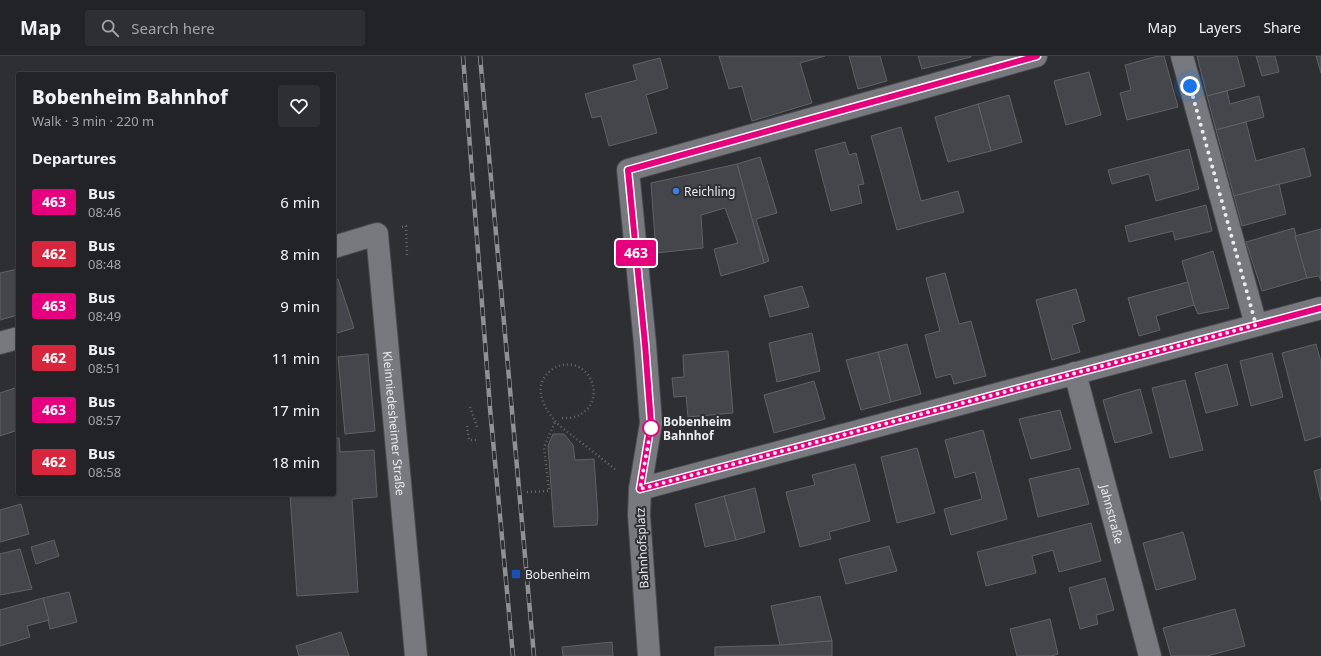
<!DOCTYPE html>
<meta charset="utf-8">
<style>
:root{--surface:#222326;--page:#2e2f32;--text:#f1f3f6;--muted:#a2a4a7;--line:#3f4043}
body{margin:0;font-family:"Noto Sans",sans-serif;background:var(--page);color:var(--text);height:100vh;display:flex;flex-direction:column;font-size:15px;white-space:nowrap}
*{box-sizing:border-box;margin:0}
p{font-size:13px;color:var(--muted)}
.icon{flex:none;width:22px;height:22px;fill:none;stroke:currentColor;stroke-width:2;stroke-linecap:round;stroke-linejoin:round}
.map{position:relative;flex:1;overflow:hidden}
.panel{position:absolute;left:16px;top:16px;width:320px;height:424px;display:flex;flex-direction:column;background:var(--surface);border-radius:4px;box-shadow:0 1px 3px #0004,0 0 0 1px var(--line)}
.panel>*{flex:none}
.badge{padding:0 8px;border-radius:3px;font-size:14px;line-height:26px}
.you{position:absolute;width:20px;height:20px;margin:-10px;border:3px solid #fff;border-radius:50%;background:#1a73e8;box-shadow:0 0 0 6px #1a73e833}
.map>.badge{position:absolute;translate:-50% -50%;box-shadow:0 0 0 2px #fff}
h2{padding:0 16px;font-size:15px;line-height:36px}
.round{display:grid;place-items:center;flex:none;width:42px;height:42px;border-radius:4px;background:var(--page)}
.headline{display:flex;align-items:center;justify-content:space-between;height:68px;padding:0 16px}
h1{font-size:19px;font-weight:800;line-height:30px}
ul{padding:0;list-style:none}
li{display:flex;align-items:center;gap:12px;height:52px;padding:0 16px}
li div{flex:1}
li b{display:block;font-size:15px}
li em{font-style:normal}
li .badge{min-width:44px;font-weight:700;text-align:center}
header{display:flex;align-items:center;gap:24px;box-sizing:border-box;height:56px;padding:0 20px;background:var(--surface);border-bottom:1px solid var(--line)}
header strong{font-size:19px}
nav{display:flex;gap:22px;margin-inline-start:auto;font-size:14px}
.search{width:280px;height:36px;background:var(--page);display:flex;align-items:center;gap:10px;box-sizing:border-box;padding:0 14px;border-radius:4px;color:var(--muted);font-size:15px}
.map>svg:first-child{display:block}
.building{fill:#45464b;stroke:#606266}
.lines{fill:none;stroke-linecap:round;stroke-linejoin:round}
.minor-casing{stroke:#484a4d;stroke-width:24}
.path{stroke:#66686b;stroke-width:2.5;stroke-dasharray:1 3;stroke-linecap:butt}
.minor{stroke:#77797e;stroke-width:22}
.rail-casing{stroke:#8f9194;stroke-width:4.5}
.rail{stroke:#2d2f32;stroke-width:3;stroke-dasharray:9;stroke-linecap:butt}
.line-casing{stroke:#fff;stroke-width:9}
.line{stroke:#e6007e;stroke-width:6}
.walk{stroke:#eaebee;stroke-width:4;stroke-dasharray:0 7.2}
.shop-dot{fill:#3f7fe0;stroke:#2d2f32;stroke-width:1.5}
.stop-dot{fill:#fff;stroke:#e6007e;stroke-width:2}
.transit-dot{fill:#1a4fb4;stroke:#2d2f32;stroke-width:1.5}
.labels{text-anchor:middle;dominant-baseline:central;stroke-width:4;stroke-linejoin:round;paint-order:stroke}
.poi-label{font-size:12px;fill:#eaebee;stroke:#2d2f32;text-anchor:start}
.stop-label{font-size:12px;font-weight:bold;fill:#eaebee;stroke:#2d2f32;text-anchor:start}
.street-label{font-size:12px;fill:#eaebee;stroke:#2d2f32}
</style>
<header>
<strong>Map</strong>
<div class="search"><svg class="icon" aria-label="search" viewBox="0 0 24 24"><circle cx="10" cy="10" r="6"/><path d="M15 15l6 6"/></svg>Search here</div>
<nav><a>Map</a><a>Layers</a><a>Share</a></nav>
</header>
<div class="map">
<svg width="1321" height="600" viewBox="0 0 1321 600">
<rect width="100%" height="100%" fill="#2d2f32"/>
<g class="building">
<polygon points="719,0 825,0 800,7 812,47 752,65 742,30 729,33"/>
<polygon points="849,0 880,0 887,25 858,33"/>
<polygon points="918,0 971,0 971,1 922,13"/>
<polygon points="1158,0 1164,0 1178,51 1127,64 1120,37 1131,34 1125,9"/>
<polygon points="1197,0 1237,0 1245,30 1207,40"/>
<polygon points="1256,0 1275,0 1279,16 1262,20"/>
<polygon points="1316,0 1321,0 1321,17"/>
<polygon points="660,2 668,32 646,39 657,77 609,90 601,60 592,62 585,38 637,24 633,9"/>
<polygon points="1089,16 1101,59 1066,69 1054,25"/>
<polygon points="1227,35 1230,48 1259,40 1264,61 1216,74 1207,40"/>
<polygon points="1009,39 1022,86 991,95 978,48"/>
<polygon points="978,48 991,95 948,106 935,61"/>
<polygon points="1246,66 1256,105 1304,92 1311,120 1234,140 1216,74"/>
<polygon points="901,71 921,145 958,135 964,156 897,174 871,80"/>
<polygon points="845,86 849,99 856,97 864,128 858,129 862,147 831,155 815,94"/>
<polygon points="1189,93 1199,133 1156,145 1149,118 1112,128 1108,114"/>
<polygon points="760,101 777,157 756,163 769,205 764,207 737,108"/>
<polygon points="737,108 764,207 721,220 714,193 738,187 725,152 701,159 703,192 656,197 651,127"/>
<polygon points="1279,128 1286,158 1242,170 1234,140"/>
<polygon points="1206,149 1212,175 1175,184 1173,175 1129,186 1125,170"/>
<polygon points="1294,172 1307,222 1262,235 1246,186"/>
<polygon points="1321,173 1321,225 1319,220 1307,222 1295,180"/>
<polygon points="1213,195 1229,252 1198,258 1194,249 1182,205"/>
<polygon points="18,213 18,259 0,264 0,217"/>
<polygon points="945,217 959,268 971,265 986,320 954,328 951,318 936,322 925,279 940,275 926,222"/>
<polygon points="338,223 354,272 334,278 334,224"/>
<polygon points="1188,226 1194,249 1156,260 1160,274 1139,280 1128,242"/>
<polygon points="802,230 809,251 770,261 764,240"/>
<polygon points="1076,233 1085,265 1072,269 1080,296 1052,304 1036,244"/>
<polygon points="812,277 820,315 777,326 769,287"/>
<polygon points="907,288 921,338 891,346 878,296"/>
<polygon points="1316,288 1321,306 1321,380 1305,385 1282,297"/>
<polygon points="728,295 733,357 688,361 686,340 674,341 672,322 684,321 683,299"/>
<polygon points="878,296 891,346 861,354 846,304"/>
<polygon points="1272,297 1283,341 1251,350 1240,305"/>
<polygon points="368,298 375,375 345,378 338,301"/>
<polygon points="1227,308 1238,349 1206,357 1195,317"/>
<polygon points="1185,324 1203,394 1170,402 1152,332"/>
<polygon points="814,325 825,363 774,377 764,339"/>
<polygon points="18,331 18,374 0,380 0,337"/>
<polygon points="1140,333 1152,377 1115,387 1103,344"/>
<polygon points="1060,354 1071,393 1031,403 1019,363"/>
<polygon points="983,374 1007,463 951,479 944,453 982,443 975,416 955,422 945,384"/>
<polygon points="553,378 564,378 573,389 575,404 594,403 598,460 597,469 554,471 548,390"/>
<polygon points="334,382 339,382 340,396 374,394 377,441 352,443 358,536 297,540 290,438 334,438"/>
<polygon points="917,392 935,457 897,467 881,401"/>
<polygon points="855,408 870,465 829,476 831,483 800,491 786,436 815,429 812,419"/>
<polygon points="1079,412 1089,448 1038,461 1029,423"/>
<polygon points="1321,413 1321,445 1314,415"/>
<polygon points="755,432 765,476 736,484 724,440"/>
<polygon points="724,440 736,484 705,491 695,448"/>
<polygon points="21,448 29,478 0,486 0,454"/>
<polygon points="1091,467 1101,505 1059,516 1053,494 1032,500 1036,517 986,530 977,496"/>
<polygon points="1183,476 1196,523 1156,534 1143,487"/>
<polygon points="54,484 59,500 36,508 31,491"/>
<polygon points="889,490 897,515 846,528 839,503"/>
<polygon points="20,493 32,533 0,539 0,498"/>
<polygon points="1105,522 1114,554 1096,559 1098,568 1080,573 1069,532"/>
<polygon points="69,536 77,566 50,573 43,542"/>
<polygon points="820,540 832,585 780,589 771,550"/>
<polygon points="43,542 49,564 27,570 30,581 0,590 0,554"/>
<polygon points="1235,553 1245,590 1207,600 1171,600 1163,572"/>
<polygon points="1050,563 1058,598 1052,600 1017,600 1010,573"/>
<polygon points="341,576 349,600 299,600 296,590"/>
<polygon points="832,585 832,600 715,600 715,591 780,589"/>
<polygon points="612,586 613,600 563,600 562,591"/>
</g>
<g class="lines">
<g class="minor-casing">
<g id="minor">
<polyline points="1182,0 1256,269"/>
<path id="s1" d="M334,191l43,-13 39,422"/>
<polyline points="0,287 18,282"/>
<path id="s2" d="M1075,317l75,283"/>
<polyline points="640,433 1321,252"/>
<polyline points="649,600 639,459 640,433 651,367 645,288 628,114 1036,0"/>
</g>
</g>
<g class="path">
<polyline points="402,171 406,170 407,199"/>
<polyline points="470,351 478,373"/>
<path d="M562,362c5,0 11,0 15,-2 30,-12 16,-57 -15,-51 -8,2 -15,7 -19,15 -7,14 3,30 12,41 5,6 13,11 19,16 14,11 29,22 43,34"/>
<polyline points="467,370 469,384 479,384"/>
<polyline points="527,436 549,435 544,391 555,366"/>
</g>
<use href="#minor" class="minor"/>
<g class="rail-casing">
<g id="rail">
<polyline points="463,0 490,352 513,600"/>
<polyline points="480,0 534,600"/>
</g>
</g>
<use href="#rail" class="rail"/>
</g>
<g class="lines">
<g class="line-casing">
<polyline id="line" points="1037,0 628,114 645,288 651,367 640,433 1321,252"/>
</g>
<use href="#line" class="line"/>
<polyline class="walk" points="651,372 640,433 1256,269 1190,30"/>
</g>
<circle class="shop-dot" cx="676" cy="135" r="4"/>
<circle class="stop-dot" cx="651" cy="372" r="8"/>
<rect class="transit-dot" x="511" y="513" width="10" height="10" rx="2"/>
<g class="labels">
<g class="poi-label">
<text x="684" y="135">Reichling</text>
<text x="525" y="518">Bobenheim</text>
</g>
<g class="stop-label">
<text x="663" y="365">Bobenheim<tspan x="663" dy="14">Bahnhof</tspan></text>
</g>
<g class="street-label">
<text stroke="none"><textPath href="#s1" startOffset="235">Kleinniedesheimer Straße</textPath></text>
<text stroke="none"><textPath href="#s2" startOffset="146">Jahnstraße</textPath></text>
<text transform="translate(642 492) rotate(-93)">Bahnhofsplatz</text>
</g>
</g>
</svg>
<div class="you" style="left:1190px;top:30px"></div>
<b class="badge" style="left:636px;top:197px;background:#e6007e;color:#fff">463</b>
<section class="panel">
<div class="headline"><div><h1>Bobenheim Bahnhof</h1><p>Walk · 3 min · 220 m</p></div><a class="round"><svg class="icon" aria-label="heart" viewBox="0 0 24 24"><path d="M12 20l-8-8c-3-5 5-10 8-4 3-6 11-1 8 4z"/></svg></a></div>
<h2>Departures</h2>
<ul>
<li><span class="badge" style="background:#e6007e;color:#fff">463</span><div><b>Bus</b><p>08:46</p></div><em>6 min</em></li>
<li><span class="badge" style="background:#d7263d;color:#fff">462</span><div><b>Bus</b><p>08:48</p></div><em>8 min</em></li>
<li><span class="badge" style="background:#e6007e;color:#fff">463</span><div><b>Bus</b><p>08:49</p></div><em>9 min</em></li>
<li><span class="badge" style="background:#d7263d;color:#fff">462</span><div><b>Bus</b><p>08:51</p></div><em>11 min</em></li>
<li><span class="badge" style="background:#e6007e;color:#fff">463</span><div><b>Bus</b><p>08:57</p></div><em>17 min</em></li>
<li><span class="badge" style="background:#d7263d;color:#fff">462</span><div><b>Bus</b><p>08:58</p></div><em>18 min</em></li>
</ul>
</section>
</div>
